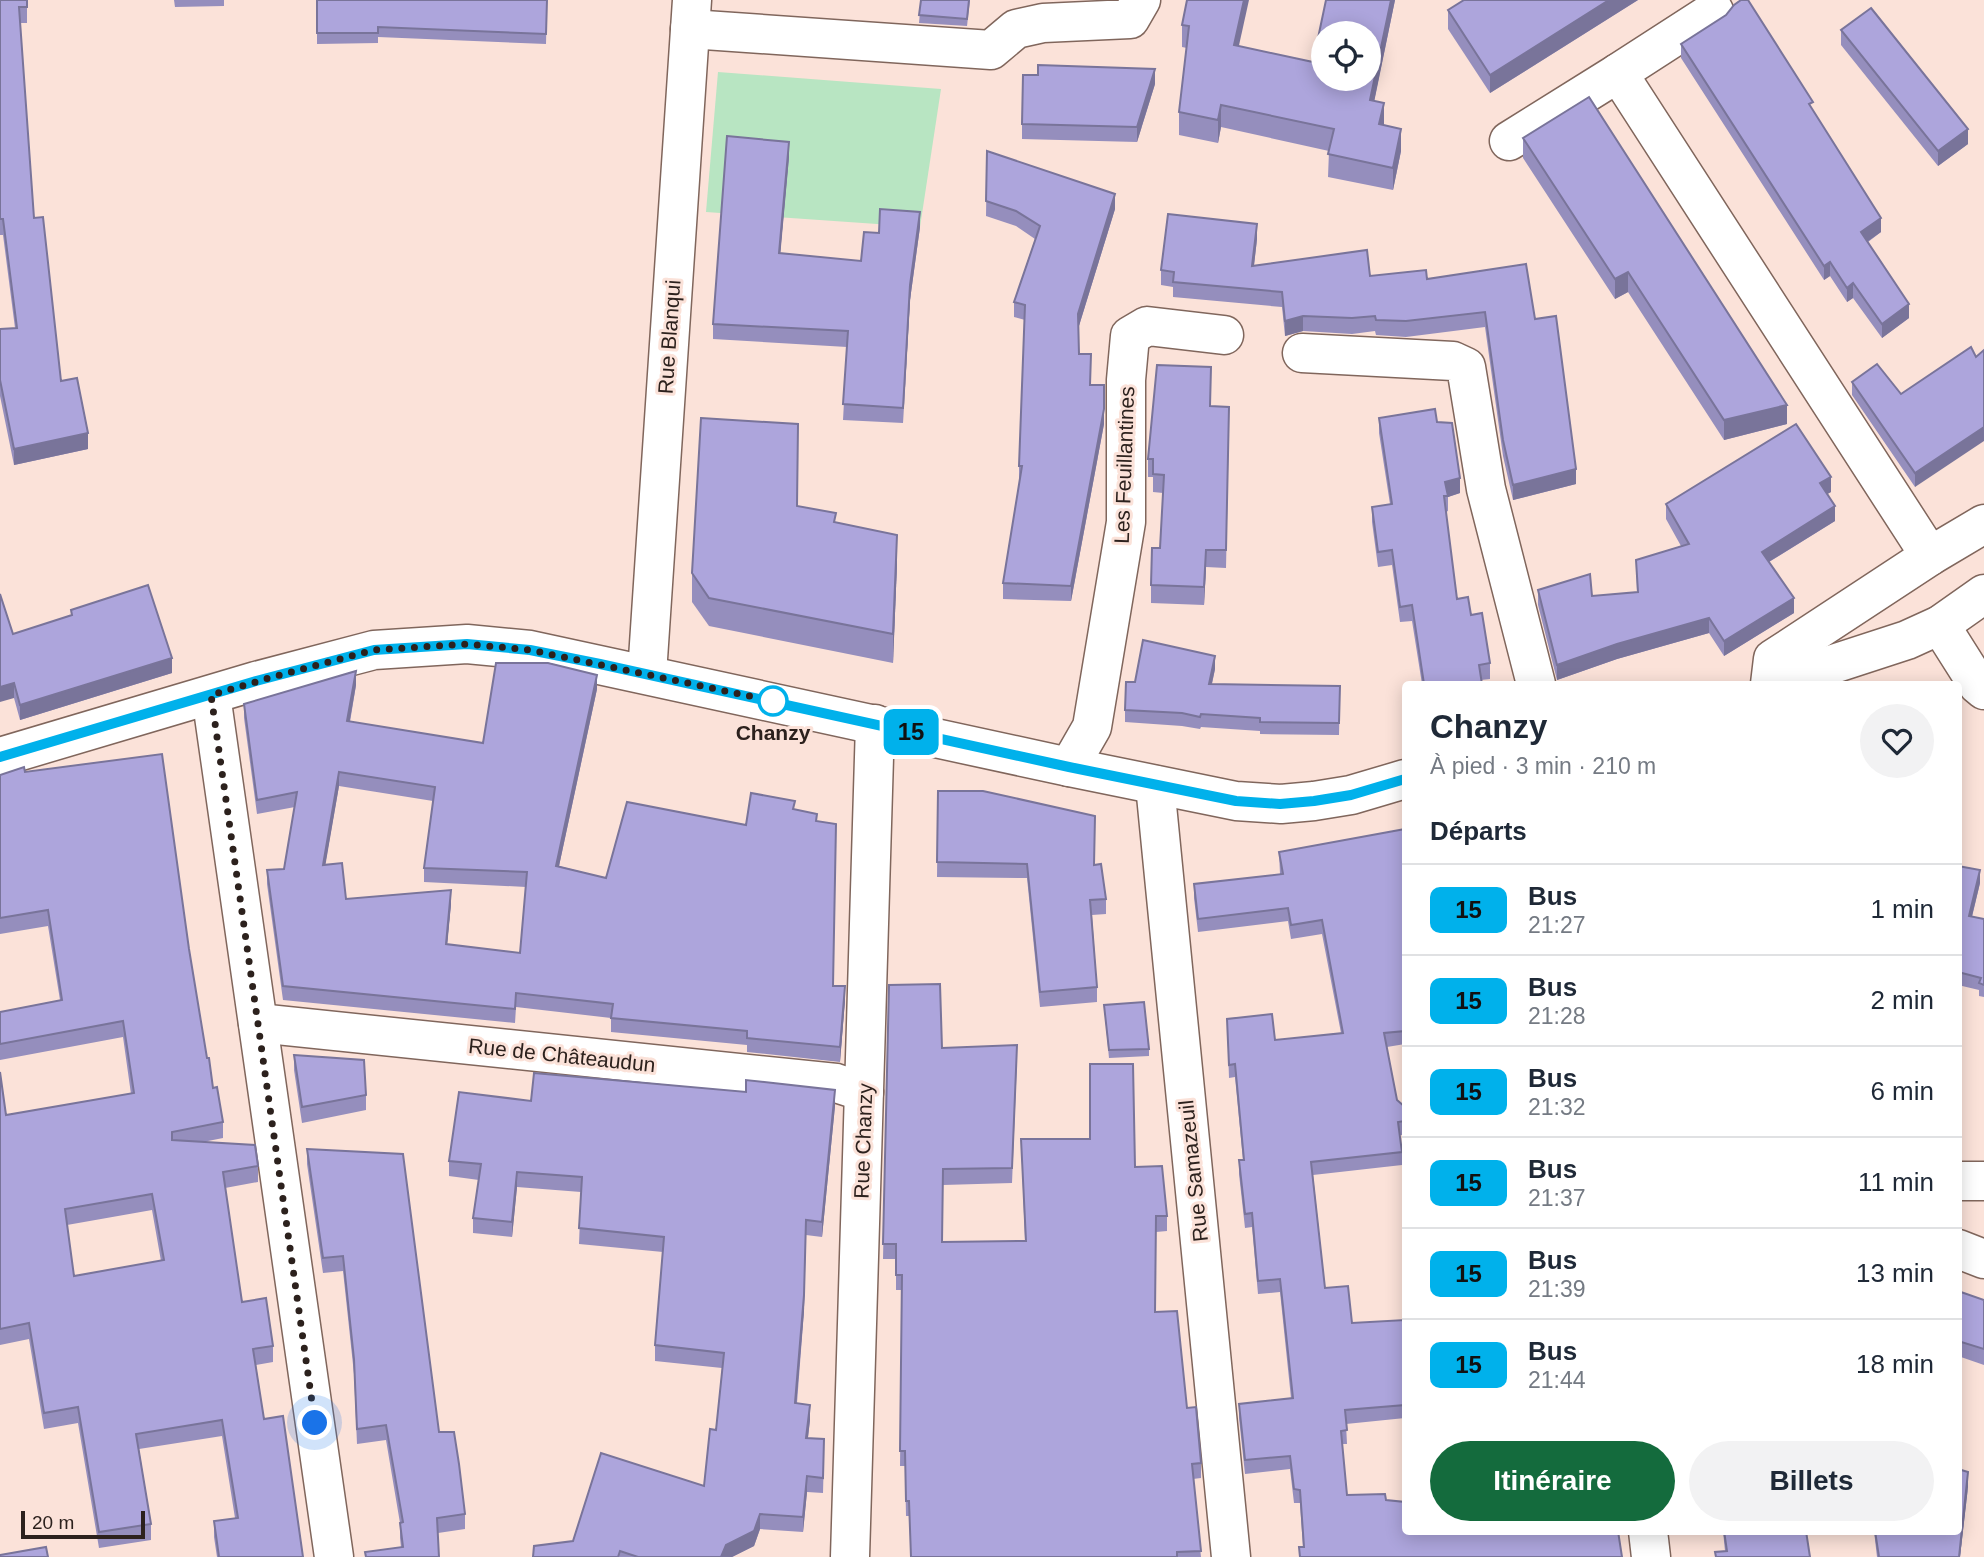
<!DOCTYPE html>
<html lang="fr">
<meta charset="utf-8">
<style>
:root{--surface:#fff;--page:#f2f2f3;--text:#1f2937;--muted:#747a83;--line:#e0e1e3;--accent:#146b3d}
body{margin:0;font-family:Helvetica,sans-serif;background:var(--page);color:var(--text);height:100vh;display:flex;flex-direction:column;font-size:26px;white-space:nowrap}
*{box-sizing:border-box;margin:0}
p{font-size:23px;color:var(--muted)}
.icon{flex:none;width:38px;height:38px;fill:none;stroke:currentColor;stroke-width:2;stroke-linecap:round;stroke-linejoin:round}
.map{position:relative;flex:1;overflow:hidden}
.side{position:absolute;left:1402px;top:681px;width:560px;height:854px;display:flex;flex-direction:column;background:var(--surface);border-radius:7px;box-shadow:0 4px 18px #0003}
.side>*{flex:none}
.badge{padding:0 14px;border-radius:10px;font-size:24px;line-height:46px}
.controls{position:absolute;left:1311px;top:21px;display:grid;gap:14px}
.controls a{display:grid;place-items:center;width:70px;height:70px;border-radius:50%;background:var(--surface);box-shadow:0 4px 18px #0003;font-size:35px}
.scale{position:absolute;left:21px;bottom:18px;width:124px;box-sizing:border-box;padding-left:7px;border:4px solid #2c211d;border-top:0;font-size:19px;line-height:24px;white-space:nowrap;color:#2c211d;-webkit-text-stroke:5px #fbe2d9;paint-order:stroke}
.you{position:absolute;width:35px;height:35px;margin:-18px;border:5px solid #fff;border-radius:50%;background:#1a73e8;box-shadow:0 0 0 10px #1a73e833}
.map>.badge{position:absolute;translate:-50% -50%;box-shadow:0 0 0 4px #fff}
h2{padding:0 28px;font-size:26px;line-height:63px}
.round{display:grid;place-items:center;flex:none;width:74px;height:74px;border-radius:37px;background:var(--page)}
.head{display:flex;align-items:center;justify-content:space-between;height:119px;padding:0 28px}
h1{font-size:33px;font-weight:600;line-height:52px}
.primary-button{display:flex;gap:14px;margin-top:auto;padding:14px 28px}
.primary-button a{flex:1;height:80px;border-radius:42px;background:var(--accent);color:#fff;font-size:28px;font-weight:600;line-height:80px;text-align:center}
.primary-button a+a{background:var(--page);color:var(--text)}
ul{padding:0;list-style:none}
li{display:flex;align-items:center;gap:21px;height:91px;padding:0 28px;border-top:2px solid var(--line)}
li div{flex:1}
li b{display:block;font-size:26px}
li em{font-style:normal}
li .badge{min-width:77px;font-weight:700;text-align:center}
.map>svg:first-child{display:block}
.green{fill:#b8e5c2}
.lines{fill:none;stroke-linecap:round;stroke-linejoin:round}
.street-casing{stroke:#80665c;stroke-width:41}
.secondary-casing{stroke:#80665c;stroke-width:41}
.street{stroke:#fff;stroke-width:38}
.secondary{stroke:#fff;stroke-width:38}
.wall{fill:#958ebd;fill-rule:evenodd}
.shaded-wall{fill:#79749a}
.building{fill:#ada5dc;stroke:#79749a;stroke-width:2;fill-rule:evenodd}
.line-casing{stroke:#fff;stroke-width:16}
.line{stroke:#00b1eb;stroke-width:10}
.walk{stroke:#2c211d;stroke-width:7;stroke-dasharray:0 12.6}
.stop-dot{fill:#fff;stroke:#00b1eb;stroke-width:3.5}
.labels{text-anchor:middle;dominant-baseline:central;stroke-width:6;stroke-linejoin:round;paint-order:stroke}
.street-label{font-size:21px;fill:#2c211d;stroke:#fbe2d9}
.stop-label{font-size:21px;font-weight:bold;fill:#2c211d;stroke:#fbe2d9}
</style>
<div class="map">
<svg width="1984" height="1557" viewBox="0 0 1984 1557">
<rect width="100%" height="100%" fill="#fbe2d9"/>
<polygon class="green" points="718,72 941,89 920,227 706,212"/>
<g class="lines">
<g class="street-casing">
<g id="street">
<polyline points="690,29 991,50 1016,29 1043,23 1130,19 1141,0"/>
<polyline points="1618,73 1714,11"/>
<polyline points="1509,141 1618,73 1930,556"/>
<polyline points="1302,353 1453,361 1466,367 1486,489 1536,684"/>
<polyline points="1940,625 1978,685 1984,690"/>
<polyline points="647,674 692,0"/>
<polyline points="1770,684 1773,659 1930,556 1984,524"/>
<polyline points="211,695 334,1557"/>
<polyline points="1069,767 1092,727 1126,522 1126,380 1130,336 1147,326 1224,335"/>
<polyline points="1155,785 1231,1557"/>
<polyline points="258,1023 836,1083 864,1092"/>
<polyline points="1958,1181 1984,1181"/>
<polyline points="1958,1249 1984,1259"/>
<polyline points="1648,1531 1651,1557"/>
<polyline points="850,1557 875,724"/>
</g>
</g>
<g class="secondary-casing">
<g id="secondary">
<polyline points="1772,684 1907,640 1940,625 1984,594"/>
<polyline points="0,757 256,681 374,650 467,644 530,650 1069,767 1236,801 1281,804 1314,801 1351,795 1405,779"/>
</g>
</g>
<use href="#street" class="street"/>
<use href="#secondary" class="secondary"/>
</g>
<g class="wall">
<polygon points="0,0 27,0 27,23 20,23 34,218 61,381 88,449 14,465 0,396 0,329 15,328 3,235 0,235"/>
<polygon points="174,0 224,0 224,6 175,7"/>
<polygon points="317,0 547,0 546,44 378,37 378,43 317,44"/>
<polygon points="921,0 970,0 967,26 919,23"/>
<polygon points="1187,0 1239,46 1313,62 1326,0 1395,0 1374,101 1384,125 1401,151 1393,190 1328,177 1329,151 1221,127 1218,143 1179,135 1179,112 1187,48 1182,47 1182,25"/>
<polygon points="1638,0 1490,93 1448,29 1448,10"/>
<polygon points="1841,30 1968,144 1938,166 1841,45"/>
<polygon points="1681,44 1813,110 1881,232 1868,242 1909,318 1882,338 1853,298 1847,302 1830,276 1824,280 1681,58"/>
<polygon points="1155,84 1137,142 1022,139 1022,124"/>
<polygon points="1523,138 1787,424 1724,440 1628,292 1615,299 1523,158"/>
<polygon points="987,151 1115,209 1078,329 1079,354 1104,424 1071,601 1003,599 1003,583 1020,481 1019,481 1019,466 1025,320 1014,317 1014,302 1035,239 1016,226 986,216"/>
<polygon points="789,157 780,254 861,261 879,233 920,227 910,300 903,423 843,420 847,347 713,339 713,324"/>
<polygon points="1257,239 1254,266 1370,276 1427,279 1535,319 1576,484 1513,500 1503,456 1485,327 1406,337 1376,335 1375,331 1352,334 1303,331 1285,336 1282,307 1173,297 1173,287 1161,285 1161,270"/>
<polygon points="1976,357 1915,487 1852,395 1852,382 1901,394"/>
<polygon points="1211,385 1211,406 1229,424 1226,568 1206,567 1204,605 1151,603 1151,585 1160,548 1163,493 1153,492 1153,477 1148,477 1148,459"/>
<polygon points="1379,418 1437,422 1460,493 1448,497 1448,511 1446,512 1457,599 1471,615 1490,663 1490,679 1481,680 1482,684 1422,684 1412,621 1400,622 1392,565 1378,567 1372,522 1372,507 1390,504 1379,433"/>
<polygon points="1831,492 1827,494 1835,521 1769,562 1794,613 1724,656 1709,633 1617,659 1557,680 1538,605 1538,590 1592,596 1637,592 1636,560 1681,546 1666,519 1666,504"/>
<polygon points="797,506 897,564 893,663 709,626 692,602 692,573"/>
<polygon points="71,610 172,673 20,720 14,698 13,634 71,616"/>
<polygon points="1215,669 1212,684 1340,686 1339,735 1260,734 1260,731 1201,727 1200,729 1182,726 1125,722 1125,710 1135,682"/>
<path d="M356,685l-6,37 133,21 114,-54 -38,177 47,12 140,-53 49,-16 22,12 17,165 11,14 -5,62 -93,-10v-7l-136,-13v-14l-95,-11 -1,16 -232,-23 -16,-116v-14l17,-1 11,-62 -38,7 -13,-96v-14zM339,786l94,15 -9,67v14l102,5 -6,66 -73,-9 4,-40 -105,-5 -21,-34z"/>
<path d="M25,772l164,177 18,109 6,30 10,34v16l-20,4 55,24v16l-33,6 17,114 31,44v16l-17,3 8,54 39,138h-86l-3,-20v-16l21,-3 -13,-82 -83,13 12,75v16l-52,8 -21,-125 -34,6 -15,-90 -29,6v-273l6,43 125,-21 -8,-57 -123,23v-48l60,-12 -12,-74 -48,8v-159zM152,1210l9,51 -87,15 -7,-51z"/>
<polygon points="938,791 1095,865 1106,899 1106,914 1092,915 1097,987 1097,1002 1040,1007 1027,878 937,877"/>
<polygon points="1405,829 1405,1044 1387,1047 1397,1100 1405,1107 1405,1135 1400,1135 1402,1152 1402,1165 1313,1175 1325,1288 1352,1323 1405,1320 1405,1418 1346,1424 1347,1444 1342,1444 1347,1495 1386,1500 1622,1557 1299,1557 1299,1547 1303,1547 1300,1503 1294,1503 1290,1469 1245,1474 1239,1418 1239,1404 1291,1398 1280,1292 1258,1294 1252,1227 1245,1228 1239,1174 1239,1160 1243,1160 1235,1077 1229,1078 1227,1019 1275,1040 1341,1033 1322,934 1291,939 1288,921 1198,932 1194,898 1194,884 1280,874 1279,852"/>
<polygon points="1958,866 1980,883 1972,917 1984,919 1984,997 1979,996 1979,990 1958,985"/>
<polygon points="889,985 942,1048 1017,1061 1012,1183 943,1185 942,1242 1025,1241 1021,1139 1135,1167 1167,1216 1167,1231 1156,1232 1155,1312 1187,1408 1201,1463 1201,1478 1193,1479 1201,1557 911,1557 909,1516 906,1516 905,1466 900,1466 902,1290 896,1290 896,1259 883,1259"/>
<polygon points="1104,1005 1149,1049 1149,1056 1109,1058"/>
<polygon points="294,1055 366,1095 366,1110 302,1123 294,1070"/>
<polygon points="531,1101 835,1106 822,1237 806,1235 804,1311 797,1403 810,1420 808,1438 824,1455 823,1493 807,1492 803,1532 760,1529 754,1546 732,1557 533,1557 704,1486 716,1430 722,1368 655,1361 655,1345 663,1252 579,1244 581,1192 517,1187 512,1237 473,1233 473,1218 479,1180 449,1176 449,1161"/>
<polygon points="307,1149 439,1432 465,1514 465,1529 438,1533 439,1557 365,1557 365,1552 401,1547 400,1538 400,1523 386,1440 357,1444 354,1374 343,1271 323,1273 307,1164"/>
<polygon points="1958,1291 1984,1300 1984,1365 1958,1356"/>
<polygon points="1968,1487 1960,1557 1877,1557 1874,1531 1958,1531"/>
<polygon points="1723,1531 1806,1531 1810,1557 1715,1557 1715,1552 1725,1551"/>
</g>
<g class="shaded-wall">
<polygon points="1244,0 1249,0 1234,68 1234,45"/>
<polygon points="1391,0 1395,0 1370,122 1370,100"/>
<polygon points="1609,0 1638,0 1490,93 1490,75"/>
<polygon points="1155,69 1155,84 1137,142 1137,127"/>
<polygon points="1384,103 1384,125 1379,124"/>
<polygon points="1221,105 1221,127 1218,143 1218,120"/>
<polygon points="1401,129 1401,151 1393,190 1393,168"/>
<polygon points="1968,129 1968,144 1938,166 1938,151"/>
<polygon points="789,142 789,157 779,269 779,253"/>
<polygon points="1115,194 1115,209 1078,329 1078,314"/>
<polygon points="920,212 920,227 910,300 903,423 910,285"/>
<polygon points="1881,218 1881,232 1861,246 1861,232"/>
<polygon points="1257,224 1257,239 1252,282 1252,266"/>
<polygon points="1830,262 1830,276 1824,280 1824,266"/>
<polygon points="1628,272 1628,292 1615,299 1615,279"/>
<polygon points="1853,283 1853,298 1847,302 1847,288"/>
<polygon points="1909,304 1909,318 1882,338 1882,324"/>
<polygon points="1303,316 1303,331 1285,336 1285,321"/>
<polygon points="1787,405 1787,424 1724,440 1724,420"/>
<polygon points="1104,409 1104,424 1071,601 1071,586"/>
<polygon points="1984,427 1984,441 1915,487 1915,473"/>
<polygon points="88,433 88,449 14,465 14,449"/>
<polygon points="1576,469 1576,484 1513,500 1513,485"/>
<polygon points="1831,477 1831,492 1820,498 1820,483"/>
<polygon points="1460,478 1460,493 1448,497 1445,482"/>
<polygon points="1835,506 1835,521 1762,566 1762,552"/>
<polygon points="897,535 897,564 893,663 893,634"/>
<polygon points="1206,550 1206,567 1204,605 1204,587"/>
<polygon points="1794,598 1794,613 1724,656 1724,641"/>
<polygon points="1709,618 1709,633 1617,659 1557,680 1557,665 1617,644"/>
<polygon points="1215,656 1215,669 1209,696 1209,684"/>
<polygon points="172,658 172,673 20,720 20,705"/>
<polygon points="356,671 356,685 347,736 347,721"/>
<polygon points="597,675 597,689 556,880 556,866"/>
<polygon points="14,683 14,698 0,702 0,687"/>
<polygon points="339,772 339,786 323,879 323,865"/>
<polygon points="1980,870 1980,883 1969,928 1969,916"/>
<polygon points="451,890 451,904 446,958 446,944"/>
<polygon points="845,986 845,1000 840,1062 840,1047"/>
<polygon points="835,1090 835,1106 822,1237 822,1222"/>
<polygon points="517,1172 517,1187 512,1237 512,1222"/>
<polygon points="806,1220 804,1311 795,1419 795,1403"/>
<polygon points="810,1405 810,1420 806,1453 806,1438"/>
<polygon points="1968,1472 1968,1487 1960,1557 1959,1557"/>
<polygon points="807,1476 807,1492 803,1532 803,1517"/>
<polygon points="760,1514 760,1529 754,1546 732,1557 721,1557 726,1545"/>
</g>
<g class="building">
<polygon points="0,0 27,0 27,7 19,7 34,218 43,217 61,381 77,378 88,433 14,449 0,380 0,329 17,328 3,219 0,219"/>
<polygon points="317,0 547,0 546,34 378,27 378,33 317,33"/>
<polygon points="921,0 969,0 967,19 919,15"/>
<path d="M1187,0h57l-10,45 79,17 13,-62h65l-21,100 14,3 -5,21 22,5 -8,39 -65,-14 6,-25 -113,-24 -3,15 -39,-8 10,-86 -7,-1zM1323,33h45v46h-45z"/>
<polygon points="1464,0 1609,0 1490,75 1448,10"/>
<polygon points="1741,0 1748,0 1813,102 1809,104 1881,218 1861,232 1909,304 1882,324 1853,283 1847,288 1830,262 1824,266 1681,44 1726,15 1734,5"/>
<polygon points="1871,8 1968,129 1938,151 1841,30"/>
<polygon points="1038,65 1155,69 1137,127 1022,124 1023,75 1038,75"/>
<polygon points="1589,97 1787,405 1724,420 1628,272 1615,279 1523,138"/>
<polygon points="727,136 789,142 779,253 861,261 864,232 879,233 880,209 920,212 910,285 903,408 843,404 848,331 713,324"/>
<polygon points="987,151 1115,194 1078,314 1079,354 1091,354 1090,385 1104,385 1104,409 1071,586 1003,583 1022,466 1019,466 1025,305 1014,302 1040,226 1016,211 986,201"/>
<polygon points="1168,214 1257,224 1252,266 1367,250 1370,276 1426,270 1427,279 1526,264 1535,319 1556,316 1576,469 1513,485 1503,440 1485,312 1406,321 1376,320 1375,316 1352,318 1303,316 1285,321 1282,292 1173,282 1174,272 1161,270"/>
<polygon points="1971,347 1976,357 1984,350 1984,427 1915,473 1852,382 1877,364 1901,394"/>
<polygon points="1157,365 1211,367 1210,406 1229,407 1226,550 1206,550 1204,587 1151,585 1152,548 1160,548 1164,475 1153,474 1153,459 1148,459"/>
<polygon points="1435,409 1437,422 1452,423 1460,478 1445,482 1448,496 1444,496 1457,599 1468,597 1471,615 1482,613 1490,663 1479,665 1482,684 1424,684 1412,605 1400,607 1392,550 1378,552 1372,507 1392,504 1379,418"/>
<polygon points="701,418 798,424 797,506 836,513 834,522 897,535 893,634 709,598 692,573"/>
<polygon points="1796,424 1831,477 1820,483 1835,506 1762,552 1794,598 1724,641 1709,618 1617,644 1557,665 1538,590 1590,574 1592,596 1638,592 1636,560 1689,544 1666,504"/>
<polygon points="148,585 172,658 20,705 14,683 0,687 0,594 13,634 72,615 71,610"/>
<polygon points="1143,640 1215,656 1209,684 1340,686 1339,723 1260,722 1260,718 1201,714 1200,717 1182,713 1125,710 1126,682 1135,682"/>
<path d="M496,663h52l49,12 -41,191 50,12 21,-76 119,23 5,-32 44,8 -2,8 24,5 -1,7 20,3 -3,162h12l-5,61 -93,-9v-7l-136,-13 2,-14 -97,-11 -1,16 -232,-23 -16,-116 17,-1 13,-77 -40,8 -13,-96 112,-33 -9,50 136,22zM339,772l96,15 -11,81 103,4 -7,81 -74,-9 5,-54 -105,9 -4,-36 -19,2z"/>
<path d="M162,754l27,195 18,109h2l4,30 4,-1 6,35 -51,10v8l83,5 3,21 -35,6 19,130 24,-4 7,48 -20,3 11,70 19,-3 20,141h-84l-5,-36 24,-3 -16,-98 -86,14 15,90 -52,8 -21,-125 -34,6 -15,-90 -29,6v-257l6,43 128,-22 -11,-72 -123,23v-32l62,-12 -14,-90 -48,8v-143l24,-8 1,5zM152,1194l12,66 -90,16 -9,-67z"/>
<polygon points="938,791 983,791 1095,816 1094,865 1101,864 1106,899 1090,900 1097,987 1040,992 1027,864 937,862"/>
<polygon points="1405,829 1405,1031 1384,1033 1397,1100 1405,1107 1405,1121 1398,1122 1402,1152 1311,1162 1325,1288 1348,1286 1352,1323 1405,1320 1405,1405 1345,1410 1347,1430 1341,1431 1347,1495 1385,1494 1386,1500 1405,1502 1405,1531 1618,1531 1622,1557 1300,1557 1299,1547 1304,1547 1300,1490 1294,1489 1290,1456 1245,1460 1239,1404 1293,1398 1280,1279 1258,1281 1252,1213 1245,1214 1239,1160 1244,1160 1235,1064 1229,1065 1227,1019 1272,1014 1275,1040 1343,1033 1322,920 1291,925 1288,908 1198,919 1194,884 1283,874 1279,852"/>
<polygon points="1958,866 1980,870 1969,916 1984,919 1984,985 1979,983 1981,978 1958,972"/>
<polygon points="940,984 942,1048 1017,1045 1012,1168 943,1169 942,1242 1026,1241 1021,1139 1090,1139 1090,1064 1133,1064 1135,1167 1162,1166 1167,1216 1156,1216 1155,1312 1177,1311 1187,1408 1196,1407 1201,1463 1192,1464 1201,1551 1177,1552 1177,1557 911,1557 909,1501 906,1501 905,1451 900,1451 902,1275 896,1275 896,1244 883,1244 889,985"/>
<polygon points="1144,1002 1149,1049 1109,1050 1104,1005"/>
<polygon points="294,1055 364,1060 366,1095 302,1107"/>
<polygon points="534,1073 746,1092 746,1080 835,1090 822,1222 806,1220 804,1295 795,1403 810,1405 806,1438 824,1439 823,1478 807,1476 803,1517 760,1514 754,1531 726,1545 721,1557 638,1557 620,1551 618,1557 533,1557 534,1546 573,1541 601,1453 704,1486 710,1429 716,1430 724,1353 655,1345 664,1237 579,1228 582,1177 517,1172 512,1222 473,1218 481,1164 449,1161 459,1092 531,1101"/>
<polygon points="307,1149 403,1154 439,1432 454,1432 459,1464 465,1514 437,1518 439,1557 366,1557 365,1552 403,1547 400,1523 403,1522 386,1425 357,1429 354,1359 343,1256 323,1258"/>
<polygon points="1958,1291 1984,1300 1984,1349 1958,1341"/>
<polygon points="1958,1469 1968,1472 1959,1557 1879,1557 1875,1531 1958,1531"/>
<polygon points="1724,1531 1806,1531 1810,1557 1716,1557 1715,1552 1727,1551"/>
<polygon points="46,1547 48,1557 0,1557 0,1555"/>
</g>
<g class="lines">
<g class="line-casing">
<polyline id="line" points="0,757 256,681 374,650 467,644 530,650 600,664 1069,767 1236,801 1280,804 1314,801 1351,795 1405,779"/>
</g>
<use href="#line" class="line"/>
<polyline class="walk" points="315,1423 211,695 276,676 374,650 467,644 530,650 773,701"/>
</g>
<circle class="stop-dot" cx="773" cy="701" r="14"/>
<g class="labels">
<g class="street-label">
<text transform="translate(669 337) rotate(-86)">Rue Blanqui</text>
<text transform="translate(1124 465) rotate(-88)">Les Feuillantines</text>
<text transform="translate(562 1055) rotate(6)">Rue de Châteaudun</text>
<text transform="translate(863 1141) rotate(-88)">Rue Chanzy</text>
<text transform="translate(1193 1171) rotate(-96)">Rue Samazeuil</text>
</g>
<g class="stop-label">
<text x="773" y="732">Chanzy</text>
</g>
</g>
</svg>
<div class="controls">
<a><svg class="icon" aria-label="locate" viewBox="0 0 24 24"><circle cx="12" cy="12" r="6"/><path d="M12 2v4M12 18v4M2 12h4M18 12h4"/></svg></a>
</div>
<div class="scale">20 m</div>
<div class="you" style="left:315px;top:1423px"></div>
<b class="badge" style="left:911px;top:732px;background:#00b1eb;color:#111">15</b>
<section class="side">
<div class="head"><div><h1>Chanzy</h1><p>À pied · 3 min · 210 m</p></div><a class="round"><svg class="icon" aria-label="heart" viewBox="0 0 24 24"><path d="M12 20l-8-8c-3-5 5-10 8-4 3-6 11-1 8 4z"/></svg></a></div>
<h2>Départs</h2>
<ul>
<li><span class="badge" style="background:#00b1eb;color:#111">15</span><div><b>Bus</b><p>21:27</p></div><em>1 min</em></li>
<li><span class="badge" style="background:#00b1eb;color:#111">15</span><div><b>Bus</b><p>21:28</p></div><em>2 min</em></li>
<li><span class="badge" style="background:#00b1eb;color:#111">15</span><div><b>Bus</b><p>21:32</p></div><em>6 min</em></li>
<li><span class="badge" style="background:#00b1eb;color:#111">15</span><div><b>Bus</b><p>21:37</p></div><em>11 min</em></li>
<li><span class="badge" style="background:#00b1eb;color:#111">15</span><div><b>Bus</b><p>21:39</p></div><em>13 min</em></li>
<li><span class="badge" style="background:#00b1eb;color:#111">15</span><div><b>Bus</b><p>21:44</p></div><em>18 min</em></li>
</ul>
<div class="primary-button"><a>Itinéraire</a><a>Billets</a></div>
</section>
</div>
